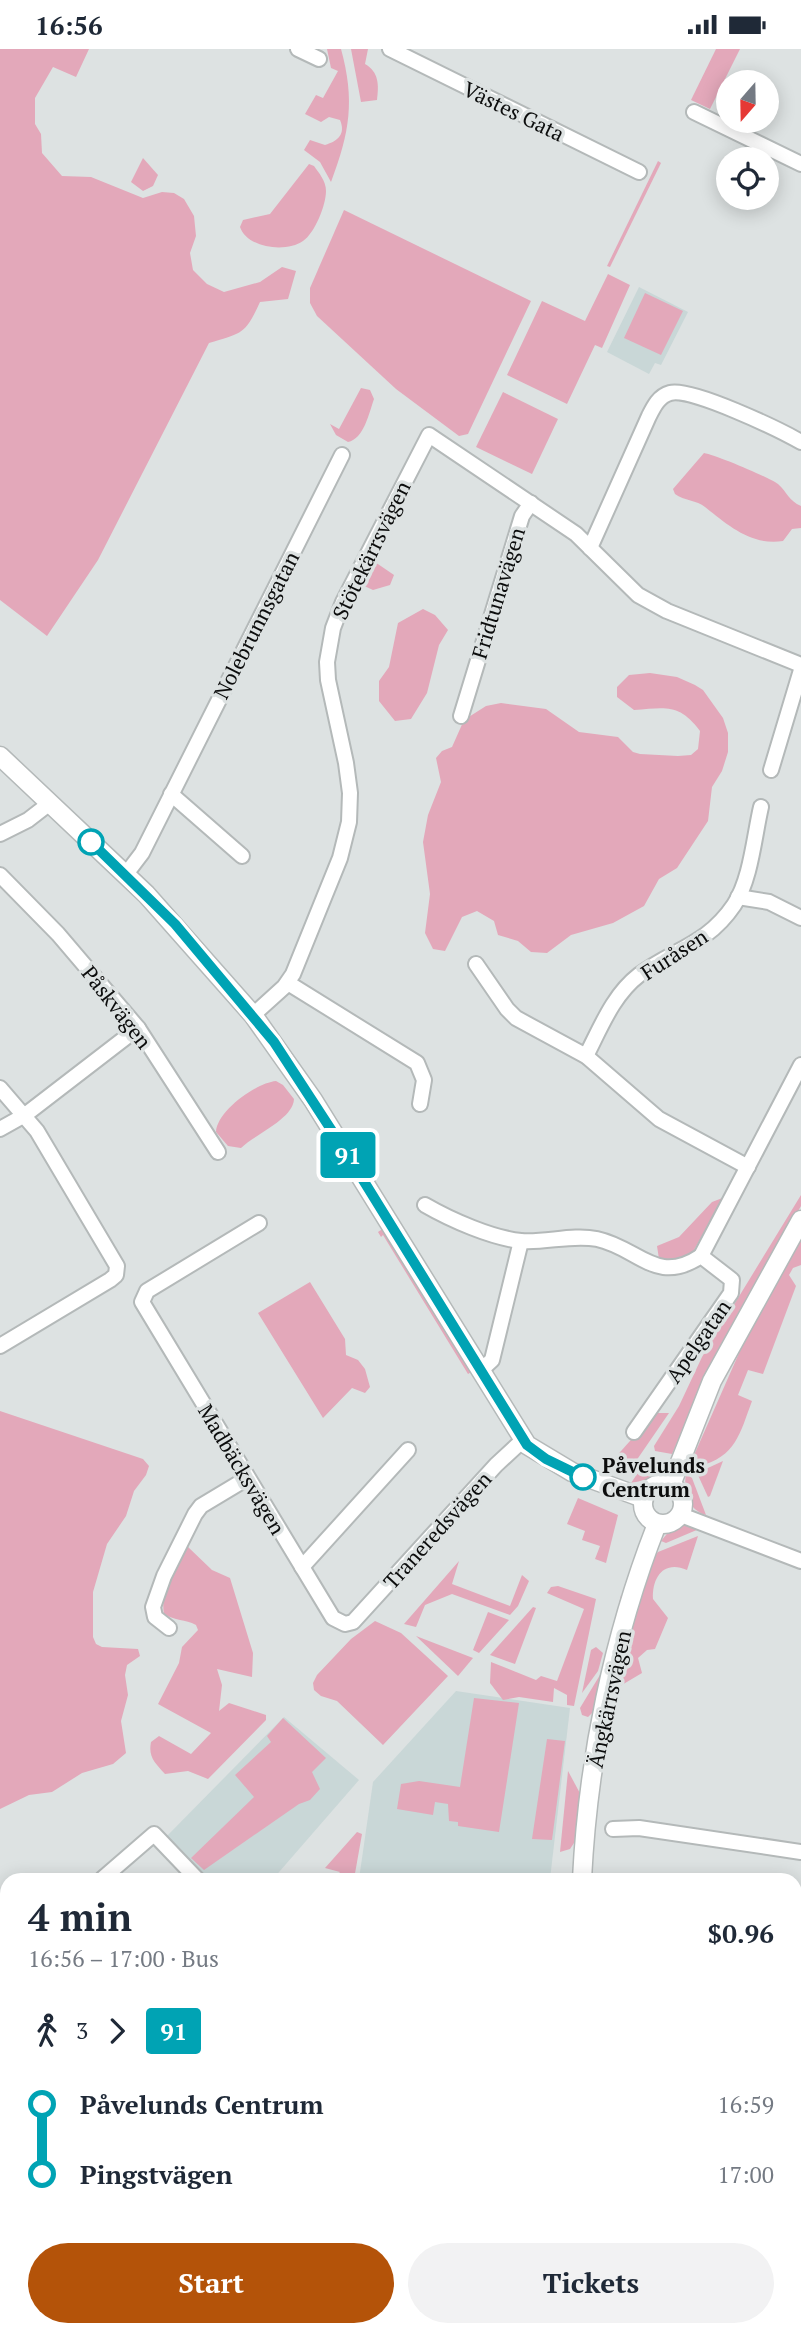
<!DOCTYPE html>
<meta charset="utf-8">
<style>
:root{--surface:#fff;--page:#f2f2f3;--text:#1f2937;--muted:#747a83;--accent:#b45309}
body{margin:0;font-family:"PT Serif",serif;background:var(--page);color:var(--text);height:100vh;display:flex;flex-direction:column;font-size:26px;white-space:nowrap}
*{box-sizing:border-box;margin:0}
p{font-size:23px;color:var(--muted)}
.icon{flex:none;width:38px;height:38px;fill:none;stroke:currentColor;stroke-width:2;stroke-linecap:round;stroke-linejoin:round}
.map{position:relative;flex:1;overflow:hidden}
.details{position:absolute;left:0px;top:1824px;width:802px;height:464px;display:flex;flex-direction:column;background:var(--surface);border-radius:21px 21px 0 0;box-shadow:0 4px 18px #0003}
.details>*{flex:none}
.badge{padding:0 14px;border-radius:5px;font-size:24px;line-height:46px}
.needle{width:46px;rotate:200deg}
.fabs{position:absolute;left:716px;top:21px;display:grid;gap:14px}
.fabs a{display:grid;place-items:center;width:63px;height:63px;border-radius:50%;background:var(--surface);box-shadow:0 4px 18px #0003;font-size:35px}
.map>.badge{position:absolute;translate:-50% -50%;box-shadow:0 0 0 4px #fff}
.legs{display:flex;align-items:center;gap:10px;height:77px;padding:0 28px;font-size:23px}
.legs p{margin-inline-start:auto}
.summary{display:flex;align-items:center;justify-content:space-between;height:119px;padding:0 28px}
h1{font-size:38px;font-weight:600;line-height:52px}
.button{display:flex;gap:14px;margin-top:auto;padding:14px 28px}
.button a{flex:1;height:80px;border-radius:42px;background:var(--accent);color:#fff;font-size:28px;font-weight:600;line-height:80px;text-align:center}
.button a+a{background:var(--page);color:var(--text)}
ul{padding:0 28px;list-style:none}
li{display:flex;align-items:center;gap:24px;height:70px;font-size:26px}
li i{display:grid;place-items:center;width:10px;height:100%;margin:0 9px;background:currentColor}
li i::after{content:'';width:18px;height:18px;margin:-9px;border:5px solid;border-radius:50%;background:var(--surface)}
li p{margin-inline-start:auto}
li:first-child i{background:linear-gradient(#0000 50%,currentColor 0)}
li:last-child i{background:linear-gradient(currentColor 50%,#0000 0)}
.status{display:flex;justify-content:space-between;align-items:center;height:49px;padding:0 35px;background:var(--surface);direction:ltr}
.status svg{height:19px;fill:currentColor}
.map>svg:first-child{display:block}
.built{fill:#c9d7d7}
.green{fill:#e3a8ba}
.lines{fill:none;stroke-linecap:round;stroke-linejoin:round}
.minor-casing{stroke:#b4b9b9;stroke-width:18}
.tertiary-casing{stroke:#b4b9b9;stroke-width:21}
.minor{stroke:#fff;stroke-width:14}
.tertiary{stroke:#fff;stroke-width:18}
.line-1-casing{stroke:#fff;stroke-width:16}
.line-1{stroke:#00a3b4;stroke-width:10}
.stop-1-dot{fill:#fff;stroke:#00a3b4;stroke-width:3.5}
.labels{text-anchor:middle;dominant-baseline:central;stroke-width:7;stroke-linejoin:round;paint-order:stroke}
.street-label{font-size:21px;fill:#0c0d0d;stroke:#dde2e2}
.stop-label{font-size:21px;font-weight:bold;fill:#0c0d0d;stroke:#dde2e2;text-anchor:start}
</style>
<div class="status"><b>16:56</b><svg viewBox="0 0 49 12"><path d="M0 12V9h3v3zM5 12V6h3v6zM10 12V3h3v9zM15 12V0h3v12zM26 1h20v11H26zM47 4h2v5h-2z"/></svg></div>
<div class="map">
<svg width="801" height="2287" viewBox="0 0 801 2287">
<rect width="100%" height="100%" fill="#dde2e2"/>
<g class="built">
<polygon points="639,238 688,263 661,316 655,314 649,325 607,303"/>
<polygon points="456,1642 570,1659 550,1830 359,1830 373,1733"/>
<polygon points="284,1668 359,1731 273,1830 203,1830 164,1790"/>
</g>
<g class="green">
<path d="M0,0h89l-13,28 -23,-10 -18,31v26l6,10 1,19 20,23 29,1 52,21 19,-6 12,1 10,6 10,17 2,20 -6,17 3,17 14,14 17,8 36,-10 22,-15 14,4 -8,28 -28,3c-15,33 -18,31 -51,41l-111,217 -51,76 -47,-36z"/>
<path d="M327,0h14c14,51 9,83 -10,133l-11,-20 -16,-12 6,-10 15,5c13,-4 21,-11 15,-25l-11,-3 -8,5 -16,-8 11,-19 7,3 15,-27 -7,-3z"/>
<path d="M351,0h17l-3,15c14,8 14,21 12,36l-16,2z"/>
<polygon points="716,0 740,0 710,60 691,51"/>
<polygon points="143,109 158,126 153,137 143,142 131,133"/>
<polygon points="658,112 661,114 610,218 607,217"/>
<path d="M309,115l5,2c5,7 12,15 12,25 0,14 -11,42 -23,50 -17,12 -56,7 -63,-14l3,-7 27,-6z"/>
<polygon points="344,161 531,252 468,385 459,387 396,340 317,267 310,254 310,239"/>
<polygon points="608,225 630,236 602,299 595,296 567,355 507,326 542,252 585,272"/>
<polygon points="645,244 683,262 661,306 624,289"/>
<path d="M361,339l9,2 4,9c-5,14 -10,40 -26,43l-12,-7 -6,-11 9,5z"/>
<polygon points="503,343 558,370 532,425 476,398"/>
<path d="M704,404c12,2 64,24 74,31 9,8 11,17 23,22v22l-9,1 -9,12c-32,5 -55,-16 -78,-34 -8,-7 -21,-6 -30,-13l-2,-5z"/>
<polygon points="372,511 394,526 390,536 373,541 360,535"/>
<polygon points="423,560 435,566 448,581 439,596 427,644 411,670 395,672 379,652 379,632 389,618 398,574"/>
<path d="M650,624l27,4 18,8 8,5 20,28 5,15v19l-6,19 -10,16 -4,34 -31,47 -18,11 -15,27 -31,17 -42,12 -24,18 -16,-1 -13,-11 -20,-6 -4,-14 -17,-10 -15,6 -17,34 -12,-2 -8,-16 5,-39 -7,-52 5,-27 13,-33 -5,-24 6,-7 10,-4 12,-27 22,-14 15,-3 45,6 33,23 39,5 15,15 7,2 38,2 13,-1 7,-6 2,-18c-21,-28 -34,-23 -66,-21l-17,-13v-10l12,-12z"/>
<polygon points="140,825 253,951 143,834"/>
<path d="M276,1032l7,4 11,14c-1,20 -37,34 -53,49l-13,-2 -12,-14c1,-21 40,-49 60,-51z"/>
<polygon points="801,1146 801,1157 717,1305 672,1405 655,1402 654,1397 679,1357 702,1308"/>
<polygon points="725,1148 691,1206 674,1211 659,1210 657,1197 679,1188 712,1153"/>
<polygon points="384,1179 473,1322 468,1325 383,1186 381,1188 378,1183"/>
<path d="M801,1188v28l-8,3 -4,7 7,11 -33,88 -15,-4 -10,25 14,6c-12,32 -16,56 -53,65l-8,-4 56,-127z"/>
<polygon points="310,1233 345,1290 346,1306 358,1311 365,1320 370,1338 365,1344 352,1339 323,1369 258,1264"/>
<polygon points="0,1362 143,1410 149,1417 146,1426 134,1442 126,1467 107,1495 93,1543 93,1588 96,1595 102,1598 138,1600 140,1607 127,1616 125,1626 128,1646 121,1672 126,1704 113,1715 82,1724 52,1743 29,1746 0,1760"/>
<polygon points="655,1364 669,1364 636,1412 629,1417 613,1416 613,1411"/>
<polygon points="646,1412 669,1415 656,1429 631,1434"/>
<polygon points="723,1412 710,1447 708,1448 697,1424"/>
<path d="M686,1425l6,4 14,37c-18,-5 -23,-24 -20,-41z"/>
<polygon points="578,1449 618,1466 606,1514 595,1510 600,1497 582,1491 585,1482 567,1475"/>
<polygon points="686,1475 699,1480 666,1494 661,1492 671,1480"/>
<path d="M698,1487l-11,34c-23,-10 -35,7 -34,29l15,19 -13,31 -8,1 -9,8 4,15 -27,16 37,-129 6,-8z"/>
<path d="M187,1497l25,24 18,8 23,75 -1,24 -35,-8 5,16 -3,26 10,-8 37,12v5l-58,59 -20,-8 -23,3c-10,-11 -17,-17 -14,-32l8,-6 32,18 20,-21 -53,-29 21,-41 3,-16 16,-17 -2,-5c-11,-6 -21,-4 -32,-11 -4,-22 9,-46 18,-66z"/>
<polygon points="459,1512 452,1535 510,1557 522,1526 529,1532 518,1557 510,1566 452,1545 425,1556 416,1578 404,1575"/>
<polygon points="558,1537 596,1550 574,1657 567,1656 567,1646 554,1639 553,1653 519,1648 503,1651 490,1634 491,1613 536,1631 541,1627 557,1632 584,1560 547,1544 551,1538"/>
<polygon points="621,1546 624,1549 597,1659 588,1668 582,1666 580,1659 606,1616"/>
<polygon points="533,1558 536,1559 515,1615 490,1606"/>
<polygon points="488,1563 509,1571 479,1604 473,1601"/>
<polygon points="375,1572 401,1584 448,1627 383,1696 337,1652 321,1647 314,1641 313,1634 317,1626 351,1590"/>
<polygon points="416,1587 473,1609 458,1627"/>
<polygon points="596,1598 603,1604 598,1622 582,1644 591,1601"/>
<polygon points="474,1649 519,1654 499,1783 458,1777 458,1773 449,1772 448,1755 435,1753 433,1766 397,1760 401,1735 419,1732 460,1738"/>
<polygon points="283,1669 326,1709 312,1723 320,1740 310,1751 299,1755 204,1821 191,1809 254,1748 235,1726 271,1693 267,1687"/>
<polygon points="547,1690 565,1692 552,1791 532,1790"/>
<polygon points="568,1722 582,1748 576,1791 570,1800 560,1803"/>
<polygon points="357,1783 362,1785 354,1830 334,1830 340,1823 325,1819"/>
<polygon points="801,2098 801,2164 795,2156 794,2099"/>
</g>
<g class="lines">
<g class="minor-casing">
<g id="minor">
<polyline points="298,0 319,10"/>
<polyline points="390,0 639,123"/>
<polyline points="694,63 801,115"/>
<path d="M590,499l59,-132c5,-10 10,-20 21,-23 21,-6 110,37 131,49"/>
<polyline points="461,667 522,467 531,454"/>
<polyline points="771,721 801,621"/>
<polyline points="171,745 242,807"/>
<polyline points="0,785 28,771 50,754"/>
<polyline points="126,825 142,804 342,406"/>
<polyline points="0,826 58,885 138,979 218,1103"/>
<polyline points="738,848 769,853 801,869"/>
<polyline points="476,915 507,960 516,969 586,1007 659,1070 748,1118"/>
<polyline points="288,934 417,1014 424,1031 420,1055"/>
<polyline points="253,966 284,938 293,925 340,809 349,773 350,744 346,714 328,631 327,613 333,579 343,553 429,386 576,485 638,546 667,562 801,616"/>
<path d="M586,1007c15,-29 27,-61 53,-81 35,-26 68,-30 95,-70 17,-26 20,-68 27,-98"/>
<polyline points="0,1039 37,1082 117,1217 116,1226 110,1231 0,1297"/>
<polyline points="0,1080 25,1066 138,979"/>
<path d="M425,1156c26,15 67,33 96,36 25,2 51,-7 76,-2 42,9 59,47 104,17l31,24 -1,13 -97,139"/>
<polyline points="259,1174 147,1242 142,1253 333,1569 345,1575 353,1573 496,1416 523,1391"/>
<polyline points="701,1207 801,1016"/>
<polyline points="480,1322 492,1311 521,1192"/>
<polyline points="681,1466 801,1512"/>
<polyline points="302,1518 408,1401"/>
<polyline points="169,1579 155,1568 153,1558 164,1527 195,1465 201,1457 246,1430"/>
<polyline points="613,1780 639,1779 801,1803"/>
<polyline points="102,1830 154,1785 197,1830"/>
<polyline points="0,1885 7,1882"/>
<polyline points="794,1998 801,1997"/>
<polyline points="0,2153 7,2153"/>
<polyline points="60,2280 61,2287"/>
<polyline points="706,2280 730,2287"/>
<polyline points="264,2287 284,2280"/>
<polyline points="393,2287 394,2280"/>
</g>
</g>
<g class="tertiary-casing">
<g id="tertiary">
<polyline points="0,707 146,845 253,966 313,1051 527,1396 572,1423 643,1449"/>
<circle cx="663" cy="1455" r="20"/>
<polyline points="671,1436 712,1332 801,1171"/>
<path d="M582,1830c6,-120 31,-243 75,-355"/>
<polyline points="524,2287 525,2280"/>
</g>
</g>
<use href="#minor" class="minor"/>
<use href="#tertiary" class="tertiary"/>
</g>
<g class="lines">
<g class="line-1-casing">
<polyline id="line-1" points="91,793 175,875 274,993 347,1105 527,1396 546,1410 583,1428"/>
</g>
<use href="#line-1" class="line-1"/>
</g>
<g class="stop-1-dot">
<circle cx="91" cy="793" r="12"/>
<circle cx="583" cy="1428" r="12"/>
</g>
<g class="labels">
<g class="street-label">
<text transform="translate(514 62) rotate(26)">Västes Gata</text>
<text transform="translate(371 501) rotate(-64)">Stötekärrsvägen</text>
<text transform="translate(498 544) rotate(-73)">Fridtunavägen</text>
<text transform="translate(256 576) rotate(-63)">Nolebrunnsgatan</text>
<text transform="translate(674 905) rotate(-33)">Furåsen</text>
<text transform="translate(117 958) rotate(52)">Påskvägen</text>
<text transform="translate(698 1292) rotate(-55)">Apelgatan</text>
<text transform="translate(242 1420) rotate(59)">Madbäcksvägen</text>
<text transform="translate(437 1481) rotate(-48)">Traneredsvägen</text>
<text transform="translate(609 1650) rotate(-78)">Ängkärrsvägen</text>
</g>
<g class="stop-label">
<text x="602" y="1416">Påvelunds<tspan x="602" dy="24">Centrum</tspan></text>
</g>
</g>
</svg>
<div class="fabs">
<a><svg class="needle" viewBox="-14 -14 28 28"><path d="M0-13l5 13h-10z" fill="#e53935"/><path d="M0 13l5-13h-10z" fill="#747a83"/></svg></a>
<a><svg class="icon" aria-label="locate" viewBox="0 0 24 24"><circle cx="12" cy="12" r="6"/><path d="M12 2v4M12 18v4M2 12h4M18 12h4"/></svg></a>
</div>
<b class="badge" style="left:348px;top:1106px;background:#00a3b4;color:#fff">91</b>
<section class="details">
<div class="summary"><div><h1>4 min</h1><p>16:56 – 17:00 · Bus</p></div><b>$0.96</b></div>
<div class="legs"><svg class="icon" aria-label="walk" viewBox="0 0 24 24"><circle cx="13" cy="4" r="2"/><path d="M13 8l-2 6 4 7M11 14l-3 7M7 12l3-4h3l4 4"/></svg>3<svg class="icon" aria-label="forward" viewBox="0 0 24 24"><path d="M9 5l7 7-7 7"/></svg><b class="badge" style="background:#00a3b4;color:#fff">91</b></div>
<ul>
<li><i style="color:#00a3b4"></i><b>Påvelunds Centrum</b><p>16:59</p></li>
<li><i style="color:#00a3b4"></i><b>Pingstvägen</b><p>17:00</p></li>
</ul>
<div class="button"><a>Start</a><a>Tickets</a></div>
</section>
</div>
